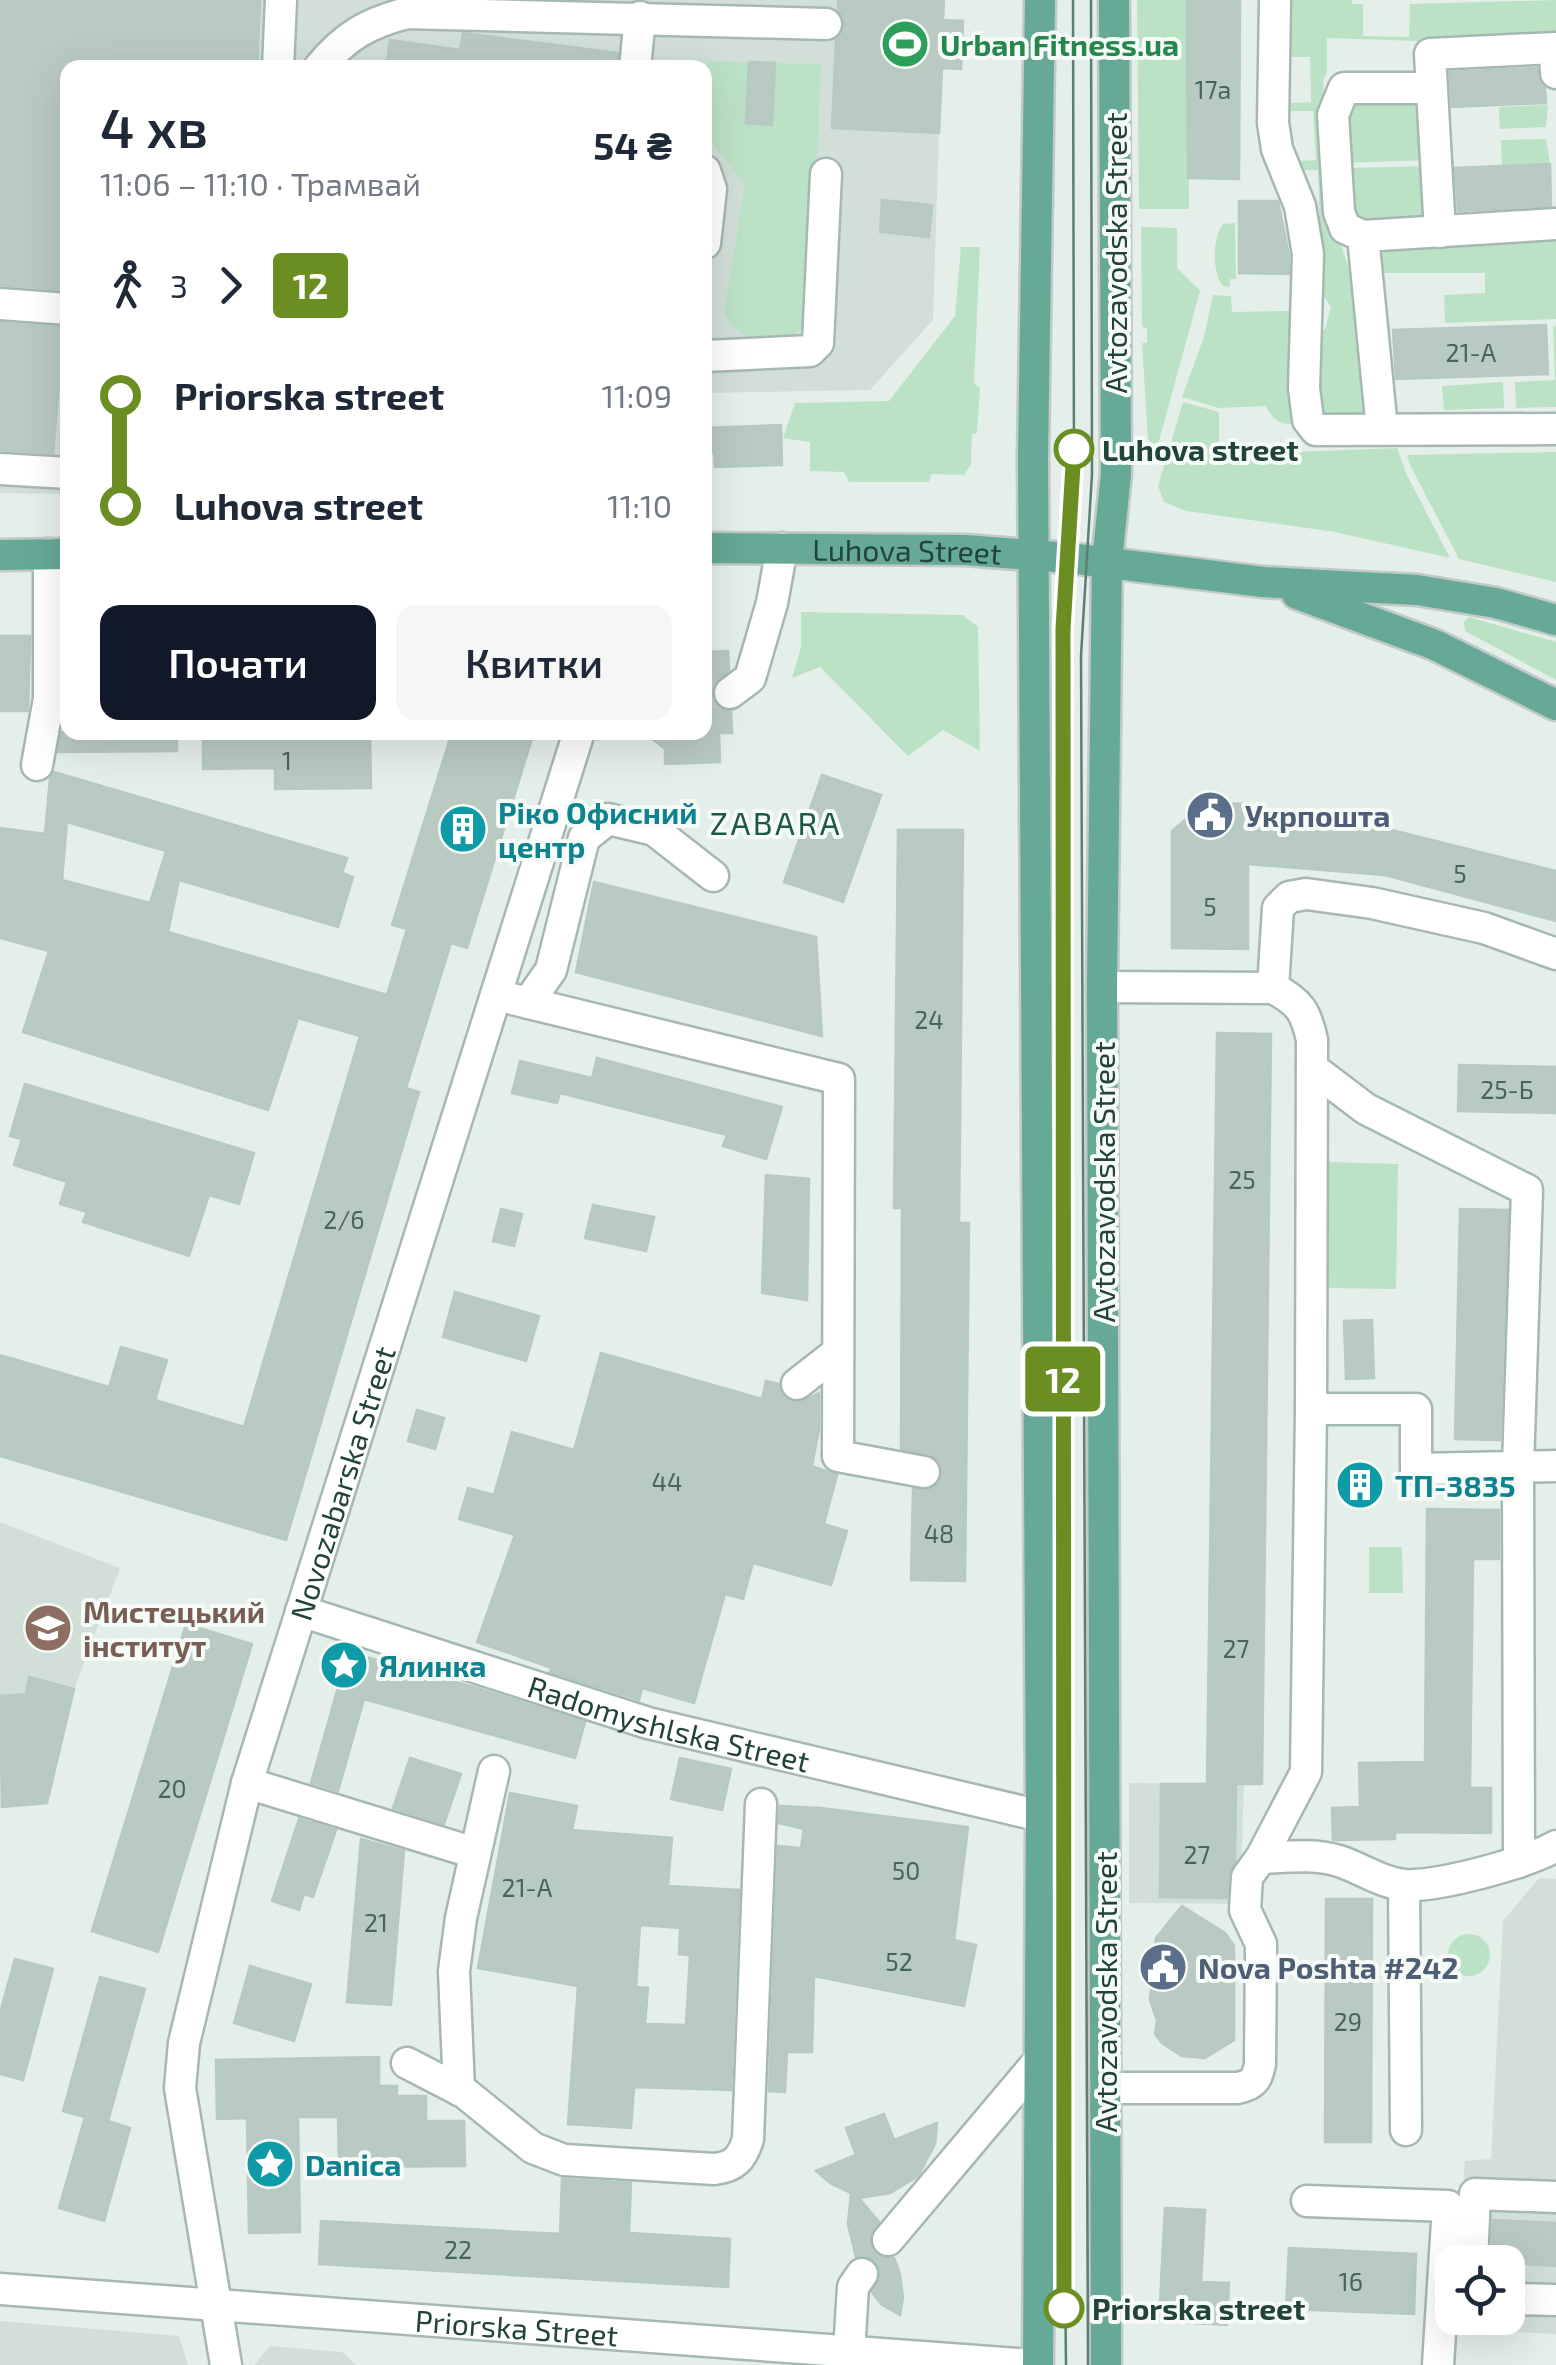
<!DOCTYPE html>
<html lang="uk">
<meta charset="utf-8">
<style>
:root{--surface:#fff;--page:#f6f6f7;--text:#1f2937;--muted:#747a83;--accent:#111827}
body{margin:0;font-family:"Exo 2",sans-serif;background:var(--page);color:var(--text);height:100vh;display:flex;flex-direction:column;font-size:38px;white-space:nowrap}
*{box-sizing:border-box;margin:0}
p{font-size:32px;color:var(--muted)}
.icon{flex:none;width:55px;height:55px;fill:none;stroke:currentColor;stroke-width:2;stroke-linecap:round;stroke-linejoin:round}
.map{position:relative;flex:1;overflow:hidden}
.panel{position:absolute;left:60px;top:60px;width:652px;height:680px;display:flex;flex-direction:column;background:var(--surface);border-radius:20px;box-shadow:0 10px 40px #0002}
.panel>*{flex:none}
.badge{padding:0 20px;border-radius:8px;font-size:35px;line-height:65px}
.fabs{position:absolute;left:1435px;top:2245px;display:grid;gap:20px}
.fabs a{display:grid;place-items:center;width:90px;height:90px;border-radius:20px;background:var(--surface);box-shadow:0 10px 40px #0002;font-size:50px}
.map>.badge{position:absolute;translate:-50% -50%;box-shadow:0 0 0 5px #fff}
.legs{display:flex;align-items:center;gap:15px;height:110px;padding:0 40px;font-size:32px}
.legs p{margin-inline-start:auto}
.head{display:flex;align-items:center;justify-content:space-between;height:170px;padding:0 40px}
h1{font-size:55px;font-weight:600;line-height:75px}
.button{display:flex;gap:20px;margin-top:auto;padding:20px 40px}
.button a{flex:1;height:115px;border-radius:20px;background:var(--accent);color:#fff;font-size:40px;font-weight:600;line-height:115px;text-align:center}
.button a+a{background:var(--page);color:var(--text)}
ul{padding:0 40px;list-style:none}
li{display:flex;align-items:center;gap:35px;height:110px;font-size:38px}
li i{display:grid;place-items:center;width:15px;height:100%;margin:0 12px;background:currentColor}
li i::after{content:'';width:25px;height:25px;margin:-12px;border:8px solid;border-radius:50%;background:var(--surface)}
li p{margin-inline-start:auto}
li:first-child i{background:linear-gradient(#0000 50%,currentColor 0)}
li:last-child i{background:linear-gradient(currentColor 50%,#0000 0)}
.map>svg:first-child{display:block}
.built{fill:#d2dfd9}
.green{fill:#bce2c5}
.building{fill:#b9cac3;stroke:#b6cac1;stroke-width:2.5;fill-rule:evenodd}
.lines{fill:none;stroke-linecap:round;stroke-linejoin:round}
.minor-tunnel{stroke:#becdc7;stroke-width:30;stroke-dasharray:30 15;stroke-linecap:butt}
.minor-casing{stroke:#a6b8b2;stroke-width:35}
.major-casing{stroke:#c1cac8;stroke-width:35}
.minor{stroke:#fff;stroke-width:30}
.major{stroke:#65a996;stroke-width:30}
.tram{stroke:#5c7f75;stroke-width:2.5}
.line-1-casing{stroke:#fff;stroke-width:22}
.line-1{stroke:#6b8e23;stroke-width:15}
.stop-1-dot{fill:#fff;stroke:#6b8e23;stroke-width:5}
.labels{text-anchor:middle;dominant-baseline:central;stroke-width:8;stroke-linejoin:round;paint-order:stroke}
.number-label{font-size:25px;fill:#47655c}
.leisure-label{font-size:30px;font-weight:bold;fill:#27864d;stroke:#f6fbf8;text-anchor:start}
.street-label{font-size:30px;fill:#21433a;stroke:#f6fbf8}
.stop-label{font-size:30px;font-weight:bold;fill:#21433a;stroke:#f6fbf8;text-anchor:start}
.culture-label{font-size:30px;font-weight:bold;fill:#0d838f;stroke:#f6fbf8;text-anchor:start}
.service-label{font-size:30px;font-weight:bold;fill:#4e5e75;stroke:#f6fbf8;text-anchor:start}
.education-label{font-size:30px;font-weight:bold;fill:#785e54;stroke:#f6fbf8;text-anchor:start}
.neighbourhood-label{font-size:32px;letter-spacing:2.5px;fill:#1b5848;stroke:#f6fbf8}
</style>
<div class="map">
<svg width="1556" height="2365" viewBox="0 0 1556 2365">
<rect width="100%" height="100%" fill="#e5efea"/>
<g class="built">
<polygon points="0,0 838,0 832,128 939,133 933,320 870,390 705,393 705,68 68,68 67,494 0,493"/>
<polygon points="0,1522 120,1568 74,1689 62,1741 42,1738 0,1741"/>
<polygon points="1129,1783 1244,1784 1240,1904 1129,1903"/>
<polygon points="1539,1878 1556,1879 1556,2334 1453,2329 1453,2318 1508,2318 1508,2262 1458,2262 1465,2161 1491,2159 1503,1921"/>
<polygon points="0,2321 179,2336 188,2365 0,2365"/>
<polygon points="270,2346 342,2352 356,2365 254,2365"/>
</g>
<g class="green">
<polygon points="1137,0 1188,0 1189,209 1139,209"/>
<polygon points="1283,0 1352,0 1352,4 1363,4 1363,36 1409,37 1410,4 1556,0 1556,35 1448,42 1327,38 1327,72 1323,80 1330,213 1366,318 1366,413 1317,414 1313,344 1325,329 1331,307 1322,293 1318,170 1283,170 1282,162 1316,160 1313,111 1282,111 1282,85 1289,86 1290,103 1311,102 1310,57 1290,57 1289,79 1282,80"/>
<path d="M707,61l42,1 -3,61 25,2 4,-62 46,1 -10,252c-21,35 -68,34 -87,-3l21,-128 -40,-51z"/>
<polygon points="1415,101 1428,109 1431,160 1341,163 1346,104"/>
<polygon points="1548,105 1546,127 1500,129 1499,107"/>
<polygon points="1546,139 1550,164 1502,166 1501,140"/>
<polygon points="1432,166 1427,220 1358,227 1342,168"/>
<path d="M1235,223l1,56h-6v8l-7,-1c-11,-13 -11,-48 0,-62z"/>
<polygon points="1141,227 1177,228 1177,268 1200,291 1156,452 1148,439 1142,343 1147,343 1147,328 1142,327"/>
<polygon points="1556,236 1556,319 1445,323 1444,295 1485,293 1485,273 1377,273 1379,255 1397,244"/>
<polygon points="961,247 980,247 974,383 980,388 977,433 972,434 971,464 964,475 931,474 929,482 849,482 844,472 810,471 810,442 783,438 795,403 889,401 955,316"/>
<path d="M1291,268h7l-1,156c-16,1 -24,-3 -31,-18l-47,2 -37,-11 22,-60 9,-42 18,1 1,16 58,-1z"/>
<polygon points="1553,326 1556,326 1556,407 1516,408 1515,382 1555,380"/>
<polygon points="1503,382 1504,408 1444,410 1442,386"/>
<polygon points="1183,402 1219,412 1219,455 1397,448 1407,475 1450,558 1335,532 1186,511 1164,502 1158,486"/>
<polygon points="1556,452 1556,582 1459,559 1410,465 1407,455"/>
<polygon points="801,612 963,615 978,627 980,751 943,730 908,756 820,667 792,678 801,647"/>
<polygon points="1469,617 1556,642 1556,680 1465,631 1464,622"/>
<polygon points="1326,1162 1398,1164 1396,1289 1327,1288"/>
<polygon points="1369,1547 1402,1547 1403,1593 1369,1593"/>
<circle cx="1469" cy="1955" r="21"/>
</g>
<g class="building">
<polygon points="0,0 260,0 257,68 68,68 68,290 0,285"/>
<polygon points="838,0 944,0 943,20 963,21 961,69 942,68 939,133 832,128 836,40 845,25 838,10"/>
<polygon points="1187,0 1240,0 1239,179 1188,178"/>
<polygon points="463,33 618,53 616,68 386,68 390,40 460,50"/>
<polygon points="749,62 775,63 772,125 746,123"/>
<polygon points="1537,68 1540,82 1545,88 1546,103 1452,107 1450,72"/>
<polygon points="1550,164 1551,206 1458,211 1455,168"/>
<polygon points="882,200 932,205 929,237 880,232"/>
<polygon points="1239,201 1278,201 1289,255 1289,274 1239,273"/>
<polygon points="0,323 68,328 68,386 59,384 53,453 0,450"/>
<polygon points="1546,325 1548,374 1396,379 1393,330"/>
<polygon points="781,425 782,465 715,467 714,452 705,452 705,428"/>
<polygon points="0,636 30,636 28,711 0,711"/>
<polygon points="728,651 729,670 713,685 711,694 716,705 731,712 732,733 719,733 720,762 665,764 665,749 644,732 705,732 705,652"/>
<polygon points="62,732 177,732 177,751 58,752"/>
<polygon points="203,732 370,732 371,788 275,789 275,768 203,769"/>
<path d="M452,732h82l-67,216 -16,-5 -45,145 13,4 -133,448 -286,-84v-101l109,32 12,-40 46,13 -12,40 89,27 116,-391 -62,-18 -30,92 -245,-78 26,-81 -49,-13v-110l45,6 5,-56 4,-6 293,86 -5,15 11,4 -15,50 -159,-47 -11,52 219,63 20,-66 -15,-4zM67,822l99,29 -16,52 -88,-23z"/>
<polygon points="822,775 881,795 843,902 784,882"/>
<polygon points="1205,803 1248,804 1248,824 1392,830 1556,871 1556,921 1385,875 1248,864 1248,949 1172,948 1172,831"/>
<polygon points="898,830 963,830 959,1223 969,1223 965,1581 911,1580 913,1489 931,1489 939,1483 942,1474 935,1457 901,1449 902,1208 894,1208"/>
<polygon points="594,882 816,937 822,1036 576,972"/>
<polygon points="1217,1033 1271,1034 1262,1784 1236,1784 1235,1862 1228,1876 1227,1898 1160,1897 1161,1784 1207,1784"/>
<polygon points="597,1058 782,1107 766,1159 723,1146 727,1135 560,1093 557,1103 512,1093 520,1061 592,1078"/>
<polygon points="1459,1065 1556,1067 1556,1113 1458,1111"/>
<polygon points="25,1084 254,1153 239,1204 209,1195 189,1256 83,1222 87,1212 60,1204 67,1182 14,1165 22,1139 10,1136"/>
<polygon points="766,1175 809,1179 807,1300 762,1293"/>
<polygon points="593,1205 654,1217 646,1251 585,1238"/>
<polygon points="501,1209 522,1214 514,1246 493,1241"/>
<polygon points="1460,1209 1508,1210 1500,1440 1455,1439"/>
<polygon points="455,1292 539,1316 526,1361 443,1337"/>
<polygon points="1372,1320 1374,1378 1346,1379 1344,1321"/>
<polygon points="601,1353 762,1399 766,1381 779,1384 782,1395 791,1402 801,1402 819,1393 819,1429 812,1466 837,1475 824,1524 847,1531 831,1585 753,1563 743,1599 725,1594 694,1703 642,1688 639,1700 550,1672 552,1668 477,1642 515,1535 459,1519 468,1488 494,1495 512,1432 574,1450"/>
<polygon points="417,1410 444,1418 435,1449 408,1441"/>
<rect x="1349" y="1467" width="23" height="36"/>
<polygon points="1427,1509 1499,1510 1499,1559 1473,1559 1470,1788 1491,1788 1491,1833 1395,1832 1395,1839 1333,1840 1332,1808 1360,1807 1359,1763 1425,1762"/>
<polygon points="186,1624 252,1644 158,1952 92,1931"/>
<polygon points="348,1652 474,1687 585,1722 575,1758 364,1699 338,1791 311,1783"/>
<polygon points="29,1677 74,1689 47,1803 2,1807 0,1696 26,1694"/>
<polygon points="410,1758 461,1774 444,1824 393,1808"/>
<polygon points="680,1758 731,1769 722,1810 671,1799"/>
<path d="M510,1793l67,13 -5,24 100,8 -4,48 71,4 -8,200 -97,-3 -3,41 -63,-4 10,-138 -100,-18zM640,1925l40,3 -1,26 11,1 -4,70 -41,-1 3,-36 -12,-1z"/>
<polygon points="780,1806 821,1808 968,1827 954,1940 976,1945 964,2006 814,1976 812,2052 787,2052 785,2092 769,2091 778,1846 801,1848 804,1829 779,1823"/>
<polygon points="299,1819 336,1830 313,1897 304,1894 299,1910 272,1901"/>
<polygon points="361,1839 404,1851 391,2005 347,2002"/>
<polygon points="1326,1899 1372,1899 1371,2142 1325,2142"/>
<polygon points="1182,1906 1225,1933 1234,1946 1234,2040 1205,2058 1182,2056 1162,2043 1155,2034 1157,2020 1150,2000 1156,1938"/>
<polygon points="15,1959 53,1969 23,2080 0,2074 0,2013"/>
<polygon points="250,1966 311,1984 294,2041 234,2023"/>
<polygon points="100,1977 145,1989 108,2121 130,2128 104,2221 59,2208 85,2117 63,2111"/>
<polygon points="379,2057 379,2086 397,2086 397,2096 426,2096 426,2121 464,2121 465,2166 339,2167 338,2117 298,2117 300,2232 249,2233 247,2118 217,2119 216,2060"/>
<polygon points="884,2114 894,2140 937,2123 935,2144 918,2176 890,2193 859,2198 879,2222 870,2236 871,2247 884,2258 894,2258 900,2274 903,2298 900,2315 881,2304 872,2292 880,2276 878,2265 872,2258 856,2257 848,2224 851,2193 830,2183 816,2171 856,2155 846,2128"/>
<polygon points="562,2179 631,2183 629,2233 730,2239 728,2287 319,2264 321,2221 560,2234"/>
<polygon points="1165,2208 1205,2210 1201,2282 1229,2283 1227,2325 1159,2321"/>
<polygon points="1493,2220 1556,2223 1556,2266 1491,2262"/>
<polygon points="1289,2248 1416,2254 1414,2314 1286,2309"/>
</g>
<g class="lines">
<polyline class="minor-tunnel" points="705,693 730,693"/>
<g class="minor-casing">
<g id="minor">
<polyline points="1275,0 1273,123 1277,149 1300,206 1308,254 1304,388 1308,420 1316,430 1556,429"/>
<polyline points="278,68 281,0"/>
<path d="M319,68c26,-32 49,-45 88,-55l419,11"/>
<polyline points="635,68 640,17"/>
<polyline points="705,171 711,189 705,243"/>
<polyline points="1440,232 1430,54 1555,48 1556,73"/>
<polyline points="1363,236 1345,228 1339,212 1333,115 1344,88 1432,88"/>
<polyline points="0,304 68,309"/>
<polyline points="705,356 810,351 818,343 826,174"/>
<polyline points="1382,429 1363,236 1556,224"/>
<polyline points="0,469 68,473"/>
<polyline points="730,693 750,678 772,603 782,548"/>
<polyline points="37,765 49,699 49,554"/>
<path d="M1102,987l171,1c27,14 33,24 39,52l-1,369 -5,363 -45,86 -14,19 -2,33 16,34 -1,120c-3,16 -7,21 -23,24h-132"/>
<polyline points="1273,988 1278,908 1289,897 1306,894 1372,903 1484,928 1556,954"/>
<polyline points="496,995 839,1079 838,1456 924,1472"/>
<polyline points="528,1003 551,970 584,838 608,819 654,830 713,876"/>
<polyline points="1312,1068 1366,1109 1527,1190 1518,1467 1519,1862"/>
<polyline points="797,1384 838,1352"/>
<polyline points="1311,1409 1416,1409 1416,1469 1556,1466"/>
<path id="s1" d="M301,1611l347,112 393,93"/>
<polyline points="247,1783 475,1853"/>
<path d="M1261,1858c25,-1 53,-5 78,3 22,7 42,22 66,24 33,2 122,-22 151,-39"/>
<polyline points="1404,1885 1406,2130"/>
<path d="M407,2063l58,30 68,55 31,12 150,9c20,-2 28,-10 34,-30l13,-335"/>
<polyline points="459,2090 454,1971 461,1918 494,1771"/>
<polyline points="1307,2201 1448,2206 1438,2365"/>
<polyline points="888,2240 1038,2062"/>
<polyline points="1472,2262 1475,2194 1556,2197"/>
<path id="s2" d="M0,2289l1032,76"/>
<polyline points="1508,2299 1556,2300"/>
<polyline points="849,2352 853,2287 862,2274"/>
<path id="s3" d="M226,2365l-46,-277 4,-45 63,-260 332,-1051"/>
</g>
</g>
<g class="major-casing">
<g id="major">
<path id="s4" d="M705,548l260,2 104,8 194,24 154,8 79,13 60,17"/>
<polyline points="0,555 68,554"/>
<polyline points="1297,594 1435,645 1556,705"/>
<polyline points="1038,2365 1041,1816 1033,457 1040,0"/>
<polyline points="1106,2365 1102,987 1107,561 1116,474 1114,0"/>
</g>
</g>
<use href="#minor" class="minor"/>
<use href="#major" class="major"/>
<g class="tram">
<polyline points="1066,2365 1062,2001 1063,629 1074,473 1073,0"/>
<polyline points="1088,2365 1081,656 1092,474 1091,0"/>
</g>
</g>
<g class="lines">
<g class="line-1-casing">
<polyline id="line-1" points="1064,2308 1063,629 1074,449"/>
</g>
<use href="#line-1" class="line-1"/>
</g>
<defs>
<g id="stadium-disc" transform="scale(2.5)"><circle r="9.5" fill="#2e9e5b" stroke="#f6fbf8"/><path d="M0-5a6.5 5 0 1 0 0 10a6.5 5 0 1 0 0-10ZM-3.5-1.8h7v3.6h-7Z" fill="#fff"/></g>
<g id="civic-disc" transform="scale(2.5)"><circle r="9.5" fill="#5c6f8a" stroke="#f6fbf8"/><path d="M-.6-6.5H3V-4.5H.6V-3L4-1V1h2V6H-6V1h2V-1L-.6-3ZM-1.2 2.5V6h2.4V2.5Z" fill="#fff"/></g>
<g id="building-disc" transform="scale(2.5)"><circle r="9.5" fill="#0f9aa8" stroke="#f6fbf8"/><path d="M-4-6H4V6H1V3H-1V6H-4ZM-2.5-4.3h1.7v1.8h-1.7ZM.8-4.3h1.7v1.8H.8ZM-2.5-1h1.7V.8h-1.7ZM.8-1h1.7V.8H.8Z" fill="#fff"/></g>
<g id="university-disc" transform="scale(2.5)"><circle r="9.5" fill="#8d6e63" stroke="#f6fbf8"/><path d="M0-5L7-2L0 1L-7-2ZM-4 1L0 2.5L4 1V4Q0 6-4 4Z" fill="#fff"/></g>
<g id="sight-disc" transform="scale(2.5)"><circle r="9.5" fill="#0f9aa8" stroke="#f6fbf8"/><path d="M0-6L1.8-2.2L6-1.7L2.9 1.2L3.7 5.4L0 3.3L-3.7 5.4L-2.9 1.2L-6-1.7L-1.8-2.2Z" fill="#fff"/></g>
</defs>
<g fill-rule="evenodd">
<use href="#stadium-disc" x="905" y="44"/>
<use href="#civic-disc" x="1210" y="815"/>
<use href="#building-disc" x="463" y="829"/>
<use href="#building-disc" x="1360" y="1485"/>
<use href="#university-disc" x="48" y="1628"/>
<use href="#sight-disc" x="344" y="1665"/>
<use href="#civic-disc" x="1163" y="1967"/>
<use href="#sight-disc" x="270" y="2164"/>
</g>
<g class="stop-1-dot">
<circle cx="1074" cy="449" r="18"/>
<circle cx="1064" cy="2308" r="18"/>
</g>
<g class="labels">
<g class="number-label">
<text x="1213" y="89">17а</text>
<text x="1471" y="352">21-А</text>
<text x="287" y="760">1</text>
<text x="1460" y="873">5</text>
<text x="1210" y="906">5</text>
<text x="929" y="1019">24</text>
<text x="1507" y="1089">25-Б</text>
<text x="1242" y="1179">25</text>
<text x="344" y="1219">2/6</text>
<text x="667" y="1481">44</text>
<text x="939" y="1533">48</text>
<text x="1236" y="1648">27</text>
<text x="172" y="1788">20</text>
<text x="1197" y="1854">27</text>
<text x="906" y="1870">50</text>
<text x="527" y="1887">21-А</text>
<text x="376" y="1922">21</text>
<text x="899" y="1961">52</text>
<text x="1348" y="2021">29</text>
<text x="458" y="2249">22</text>
<text x="1351" y="2281">16</text>
</g>
<g class="leisure-label">
<text x="940" y="44">Urban Fitness.ua</text>
</g>
<g class="street-label">
<text transform="translate(1115 253) rotate(-90)">Avtozavodska Street</text>
<text stroke="none"><textPath href="#s4" startOffset="202">Luhova Street</textPath></text>
<text transform="translate(1103 1182) rotate(-90)">Avtozavodska Street</text>
<text stroke="none"><textPath href="#s3" startOffset="908">Novozabarska Street</textPath></text>
<text stroke="none"><textPath href="#s1" startOffset="385">Radomyshlska Street</textPath></text>
<text transform="translate(1105 1992) rotate(-90)">Avtozavodska Street</text>
<text stroke="none"><textPath href="#s2" startOffset="518">Priorska Street</textPath></text>
</g>
<g class="stop-label">
<text x="1102" y="449">Luhova street</text>
<text x="1092" y="2308">Priorska street</text>
</g>
<g class="culture-label">
<text x="498" y="812">Ріко Офисний<tspan x="498" dy="34">центр</tspan></text>
<text x="1395" y="1485">ТП-3835</text>
<text x="379" y="1665">Ялинка</text>
<text x="305" y="2164">Danica</text>
</g>
<g class="service-label">
<text x="1245" y="815">Укрпошта</text>
<text x="1198" y="1967">Nova Poshta #242</text>
</g>
<g class="education-label">
<text x="83" y="1611">Мистецький<tspan x="83" dy="34">інститут</tspan></text>
</g>
<g class="neighbourhood-label">
<text x="776" y="822">ZABARA</text>
</g>
</g>
</svg>
<div class="fabs">
<a><svg class="icon" aria-label="locate" viewBox="0 0 24 24"><circle cx="12" cy="12" r="6"/><path d="M12 2v4M12 18v4M2 12h4M18 12h4"/></svg></a>
</div>
<b class="badge" style="left:1063px;top:1379px;background:#6b8e23;color:#fff">12</b>
<section class="panel">
<div class="head"><div><h1>4 хв</h1><p>11:06 – 11:10 · Трамвай</p></div><b>54 ₴</b></div>
<div class="legs"><svg class="icon" aria-label="walk" viewBox="0 0 24 24"><circle cx="13" cy="4" r="2"/><path d="M13 8l-2 6 4 7M11 14l-3 7M7 12l3-4h3l4 4"/></svg>3<svg class="icon" aria-label="forward" viewBox="0 0 24 24"><path d="M9 5l7 7-7 7"/></svg><b class="badge" style="background:#6b8e23;color:#fff">12</b></div>
<ul>
<li><i style="color:#6b8e23"></i><b>Priorska street</b><p>11:09</p></li>
<li><i style="color:#6b8e23"></i><b>Luhova street</b><p>11:10</p></li>
</ul>
<div class="button"><a>Почати</a><a>Квитки</a></div>
</section>
</div>
